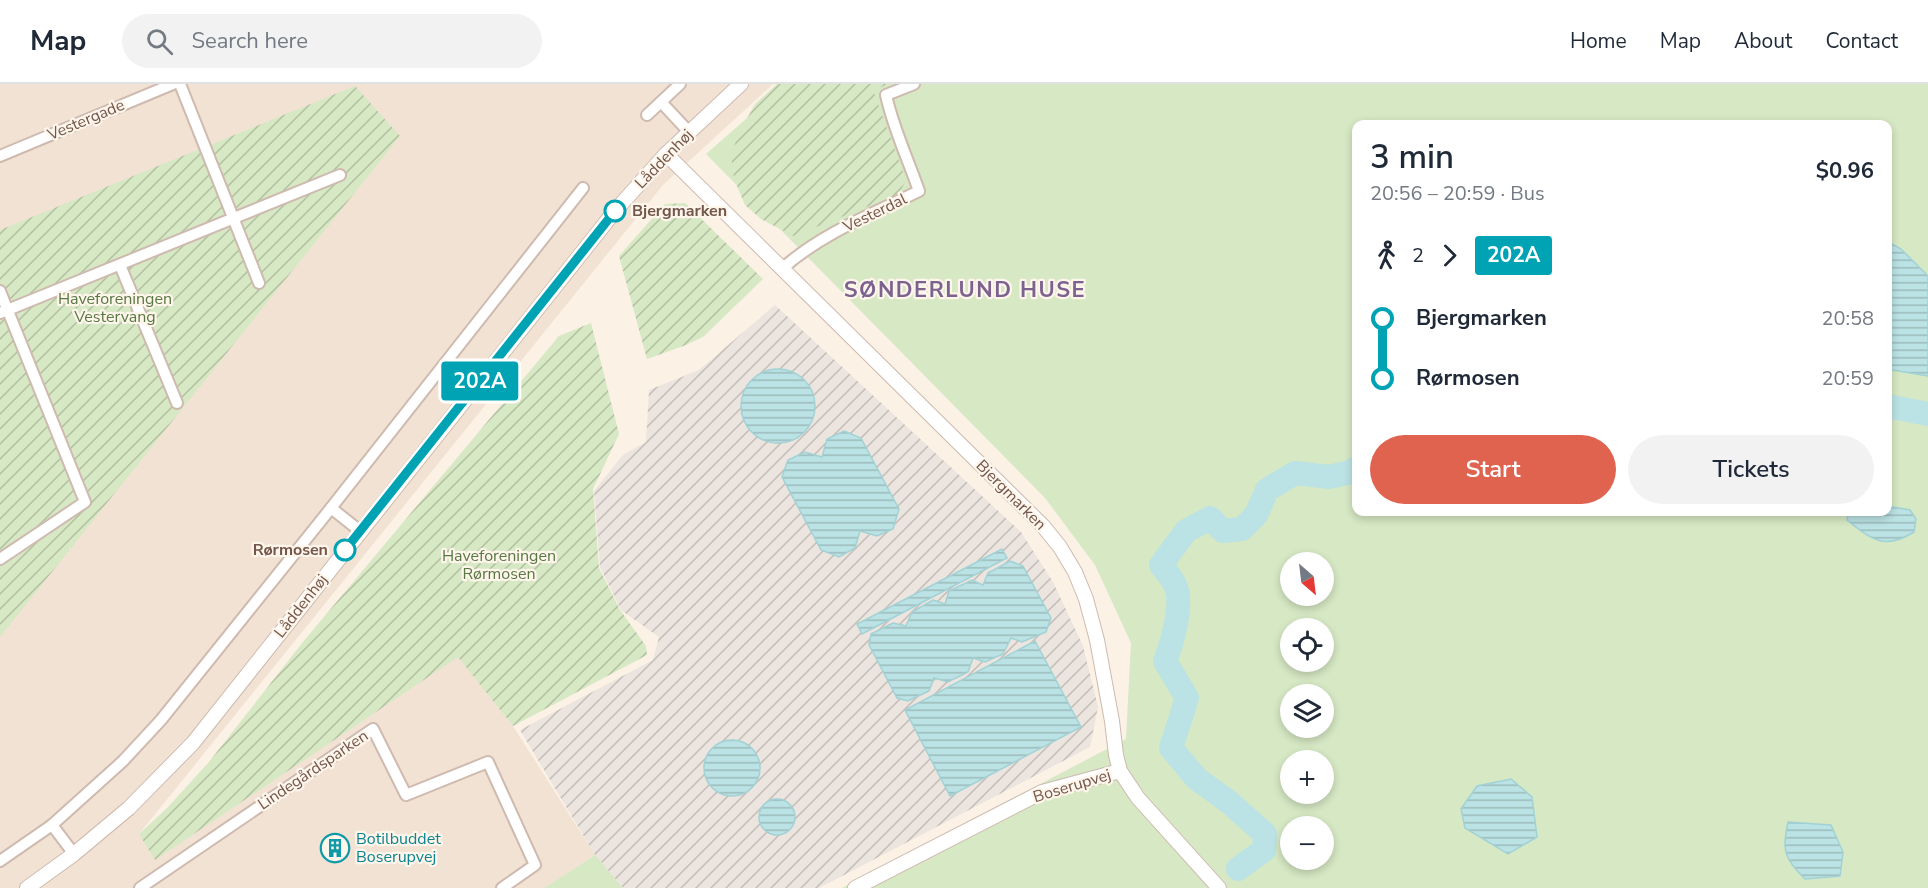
<!DOCTYPE html>
<meta charset="utf-8">
<style>
:root{--surface:#fff;--page:#f2f2f3;--text:#1f2937;--muted:#747a83;--line:#e0e1e3;--accent:#e06350}
body{margin:0;font-family:"Nunito Sans",sans-serif;background:var(--page);color:var(--text);height:100vh;display:flex;flex-direction:column;font-size:22px;white-space:nowrap}
*{box-sizing:border-box;margin:0}
p{font-size:20px;color:var(--muted)}
.icon{flex:none;width:33px;height:33px;fill:none;stroke:currentColor;stroke-width:2;stroke-linecap:round;stroke-linejoin:round}
.map{position:relative;flex:1;overflow:hidden}
.side{position:absolute;left:1352px;top:36px;width:540px;height:396px;display:flex;flex-direction:column;background:var(--surface);border-radius:12px;box-shadow:0 3px 9px #0003}
.side>*{flex:none}
.badge{padding:0 12px;border-radius:4px;font-size:21px;line-height:39px}
.needle{width:39px;rotate:152deg}
.fabs{position:absolute;left:1280px;top:468px;display:grid;gap:12px}
.fabs a{display:grid;place-items:center;width:54px;height:54px;border-radius:50%;background:var(--surface);box-shadow:0 3px 9px #0003;font-size:30px}
.map>.badge{position:absolute;translate:-50% -50%;box-shadow:0 0 0 3px #fff}
.legs{display:flex;align-items:center;gap:9px;height:66px;padding:0 18px;font-size:20px}
.legs p{margin-inline-start:auto}
.overview{display:flex;align-items:center;justify-content:space-between;height:102px;padding:0 18px}
h1{font-size:33px;font-weight:600;line-height:45px}
.button{display:flex;gap:12px;margin-top:auto;padding:12px 18px}
.button a{flex:1;height:69px;border-radius:36px;background:var(--accent);color:#fff;font-size:24px;font-weight:600;line-height:69px;text-align:center}
.button a+a{background:var(--page);color:var(--text)}
ul{padding:0 18px;list-style:none}
li{display:flex;align-items:center;gap:21px;height:60px;font-size:22px}
li i{display:grid;place-items:center;width:9px;height:100%;margin:0 8px;background:currentColor}
li i::after{content:'';width:15px;height:15px;margin:-8px;border:4px solid;border-radius:50%;background:var(--surface)}
li p{margin-inline-start:auto}
li:first-child i{background:linear-gradient(#0000 50%,currentColor 0)}
li:last-child i{background:linear-gradient(currentColor 50%,#0000 0)}
header{display:flex;align-items:center;gap:36px;box-sizing:border-box;height:84px;padding:0 30px;background:var(--surface);border-bottom:2px solid var(--line)}
header strong{font-size:28px}
nav{display:flex;gap:33px;margin-inline-start:auto;font-size:21px}
.search{width:420px;height:54px;background:var(--page);display:flex;align-items:center;gap:15px;box-sizing:border-box;padding:0 21px;border-radius:33px;color:var(--muted);font-size:22px}
.map>svg:first-child{display:block}
.residential{fill:#f2e2d4}
.industrial{fill:url(#industrial-furrows)}
.park{fill:#d6e8c4;fill-rule:evenodd}
.garden{fill:url(#garden-furrows)}
.water{fill:url(#water-rules);stroke:#a1d2d5;stroke-width:1.5}
.lines{fill:none;stroke-linecap:round;stroke-linejoin:round}
.river{stroke:#bbe2e4;stroke-width:24}
.minor-casing{stroke:#cebaaf;stroke-width:14}
.tertiary-casing{stroke:#cebaaf;stroke-width:16}
.minor{stroke:#fff;stroke-width:10}
.tertiary{stroke:#fff;stroke-width:14}
.line-1-casing{stroke:#fff;stroke-width:14}
.line-1{stroke:#00a3b4;stroke-width:9}
.stop-1-dot{fill:#fff;stroke:#00a3b4;stroke-width:3}
.labels{text-anchor:middle;dominant-baseline:central;stroke-width:4.5;stroke-linejoin:round;paint-order:stroke}
.street-label{font-size:16px;fill:#73564b;stroke:#fef5eb}
.stop-label{font-size:16px;font-weight:bold;fill:#73564b;stroke:#fef5eb;text-anchor:start}
.park-label{font-size:16px;fill:#587844;stroke:#fef5eb}
.culture-label{font-size:16px;fill:#0d838f;stroke:#fef5eb;text-anchor:start}
.district-label{font-size:22px;font-weight:bold;letter-spacing:1.5px;fill:#7c638f;stroke:#fef5eb}
</style>
<header>
<strong>Map</strong>
<div class="search"><svg class="icon" aria-label="search" viewBox="0 0 24 24"><circle cx="10" cy="10" r="6"/><path d="M15 15l6 6"/></svg>Search here</div>
<nav><a>Home</a><a>Map</a><a>About</a><a>Contact</a></nav>
</header>
<div class="map">
<svg width="1928" height="804" viewBox="0 0 1928 804">
<defs>
<pattern id="industrial-furrows" width="10" height="10" patternUnits="userSpaceOnUse" patternTransform="scale(1.5)"><rect width="10" height="10" fill="#ebe4df"/><path d="M-1 1l2-2M0 10L10 0M9 11l2-2" fill="none" stroke="#c3bcb7"/></pattern>
<pattern id="garden-furrows" width="10" height="10" patternUnits="userSpaceOnUse" patternTransform="scale(1.5)"><rect width="10" height="10" fill="#d6e8c4"/><path d="M-1 1l2-2M0 10L10 0M9 11l2-2" fill="none" stroke="#b2bfa1"/></pattern>
<pattern id="water-rules" width="6" height="5" patternUnits="userSpaceOnUse" patternTransform="scale(1.5)"><rect width="6" height="5" fill="#bbe2e4"/><path d="M0 2.5h6" fill="none" stroke="#9cbabb"/></pattern>
</defs>
<rect width="100%" height="100%" fill="#fbf1e5"/>
<polygon class="residential" points="0,0 773,0 663,101 139,750 155,775 458,572 513,642 595,771 544,804 0,804"/>
<polygon class="industrial" points="775,221 1021,448 1053,498 1083,562 1098,623 1090,663 819,804 623,804 595,771 520,646 653,576 659,553 621,526 600,483 594,407 623,371 646,358 649,306 699,286"/>
<g class="park">
<path d="M786,0h1142v804h-1086l284,-149 5,-96 -36,-78 -50,-67 -339,-344zM1356,40h531v388h-531zM1290,478h33v34h-33zM1290,544h33v34h-33zM1290,610h33v34h-33zM1290,676h33v34h-33zM1290,742h33v34h-33z"/>
<polygon points="595,771 623,804 544,804"/>
</g>
<g class="garden">
<polygon points="777,0 889,0 873,6 906,96 899,110 793,152 761,135 745,121 734,95 731,72 738,51 755,20"/>
<polygon points="355,2 400,52 0,553 0,146"/>
<polygon points="685,119 763,195 703,253 686,261 647,275 619,172 665,120"/>
<polygon points="591,239 619,350 593,405 599,484 620,526 646,562 647,571 513,642 458,573 155,776 139,750 167,724 209,678 303,558 559,252"/>
</g>
<g class="water">
<polygon points="1887,157 1901,165 1928,192 1928,292 1887,285"/>
<circle cx="778" cy="322" r="37"/>
<polygon points="844,347 861,354 899,425 893,445 877,452 860,447 855,464 839,473 821,466 782,393 788,376 805,368 822,373 827,355"/>
<path d="M1887,422l23,4 6,9 -2,13c-30,19 -43,7 -67,-12l2,-8h38z"/>
<polygon points="1002,465 1007,474 862,550 857,540"/>
<polygon points="1010,477 1023,482 1051,534 1046,548 1022,558 1011,554 1003,570 985,578 973,574 968,588 948,598 934,594 929,607 908,617 897,614 869,561 871,550 893,539 906,542 912,528 933,516 945,520 949,507 972,496 983,501 988,489"/>
<polygon points="1035,557 1081,643 950,712 905,626"/>
<circle cx="732" cy="684" r="28"/>
<polygon points="1511,695 1532,713 1537,753 1508,770 1465,744 1461,725 1477,702"/>
<circle cx="777" cy="733" r="18"/>
<path d="M1788,738l43,3 12,27 -3,24 -35,3c-20,-21 -24,-27 -17,-57z"/>
</g>
<g class="lines">
<g class="river">
<polyline points="1887,322 1928,330"/>
<path d="M1238,785l26,-19 1,-16 -36,-32 -32,-23 -26,-31 16,-50 -22,-37c7,-17 19,-59 10,-76 -3,-7 -9,-14 -14,-20l25,-34 24,-13 13,13 19,-2 14,-14 11,-25 28,-17 34,4 22,-5 5,-4"/>
</g>
<g class="minor-casing">
<g id="minor">
<polyline points="180,0 259,199"/>
<polyline points="661,18 689,48"/>
<polyline points="647,31 680,0"/>
<polyline points="0,72 173,0"/>
<polyline points="120,181 177,319"/>
<path d="M783,184c38,-34 89,-54 136,-77 -11,-32 -26,-63 -33,-96l28,-11"/>
<polyline points="0,207 85,418 0,475"/>
<polyline points="0,229 340,91"/>
<polyline points="331,424 360,447"/>
<polyline points="74,770 52,741 123,677 161,636 331,424 583,104"/>
<polyline points="0,777 52,741"/>
<polyline points="140,804 373,645 406,711 488,678 535,781 502,804"/>
</g>
</g>
<g class="tertiary-casing">
<g id="tertiary">
<polyline points="666,70 1043,442 1060,463 1075,488 1086,515 1097,556 1112,637 1116,671 1120,687 1138,714 1219,804"/>
<polyline points="27,804 74,770 129,724 193,659 615,127 666,70 741,0"/>
<polyline points="855,804 1042,708 1120,687"/>
</g>
</g>
<use href="#minor" class="minor"/>
<use href="#tertiary" class="tertiary"/>
</g>
<g class="lines">
<g class="line-1-casing">
<polyline id="line-1" points="345,466 615,127"/>
</g>
<use href="#line-1" class="line-1"/>
</g>
<defs>
<g id="building-ring" transform="scale(1.5)"><circle r="9.5" fill="#fef5eb" stroke="#0f9aa8" stroke-width="1.5"/><path d="M-4-6H4V6H1V3H-1V6H-4ZM-2.5-4.3h1.7v1.8h-1.7ZM.8-4.3h1.7v1.8H.8ZM-2.5-1h1.7V.8h-1.7ZM.8-1h1.7V.8H.8Z" fill="#0f9aa8"/></g>
</defs>
<g fill-rule="evenodd">
<use href="#building-ring" x="335" y="764"/>
</g>
<g class="stop-1-dot">
<circle cx="615" cy="127" r="10"/>
<circle cx="345" cy="466" r="10"/>
</g>
<g class="labels">
<g class="street-label">
<text transform="translate(86 36) rotate(-23)">Vestergade</text>
<text transform="translate(664 75) rotate(-46)">Låddenhøj</text>
<text transform="translate(875 129) rotate(-26)">Vesterdal</text>
<text transform="translate(1011 411) rotate(45)">Bjergmarken</text>
<text transform="translate(301 522) rotate(-52)">Låddenhøj</text>
<text transform="translate(313 686) rotate(-34)">Lindegårdsparken</text>
<text transform="translate(1072 702) rotate(-17)">Boserupvej</text>
</g>
<g class="stop-label">
<text x="632" y="127">Bjergmarken</text>
<text x="328" y="466" text-anchor="end">Rørmosen</text>
</g>
<g class="park-label">
<text x="115" y="215">Haveforeningen<tspan x="115" dy="18">Vestervang</tspan></text>
<text x="499" y="472">Haveforeningen<tspan x="499" dy="18">Rørmosen</tspan></text>
</g>
<g class="culture-label">
<text x="356" y="755">Botilbuddet<tspan x="356" dy="18">Boserupvej</tspan></text>
</g>
<g class="district-label">
<text x="965" y="206">SØNDERLUND HUSE</text>
</g>
</g>
</svg>
<div class="fabs">
<a><svg class="needle" viewBox="-14 -14 28 28"><path d="M0-13l5 13h-10z" fill="#e53935"/><path d="M0 13l5-13h-10z" fill="#747a83"/></svg></a>
<a><svg class="icon" aria-label="locate" viewBox="0 0 24 24"><circle cx="12" cy="12" r="6"/><path d="M12 2v4M12 18v4M2 12h4M18 12h4"/></svg></a>
<a><svg class="icon" aria-label="layers" viewBox="0 0 24 24"><path d="M12 4l9 5-9 5-9-5zM3 14l9 5 9-5"/></svg></a>
<a>+</a>
<a>−</a>
</div>
<b class="badge" style="left:480px;top:297px;background:#00a3b4;color:#fff">202A</b>
<section class="side">
<div class="overview"><div><h1>3 min</h1><p>20:56 – 20:59 · Bus</p></div><b>$0.96</b></div>
<div class="legs"><svg class="icon" aria-label="walk" viewBox="0 0 24 24"><circle cx="13" cy="4" r="2"/><path d="M13 8l-2 6 4 7M11 14l-3 7M7 12l3-4h3l4 4"/></svg>2<svg class="icon" aria-label="forward" viewBox="0 0 24 24"><path d="M9 5l7 7-7 7"/></svg><b class="badge" style="background:#00a3b4;color:#fff">202A</b></div>
<ul>
<li><i style="color:#00a3b4"></i><b>Bjergmarken</b><p>20:58</p></li>
<li><i style="color:#00a3b4"></i><b>Rørmosen</b><p>20:59</p></li>
</ul>
<div class="button"><a>Start</a><a>Tickets</a></div>
</section>
</div>
